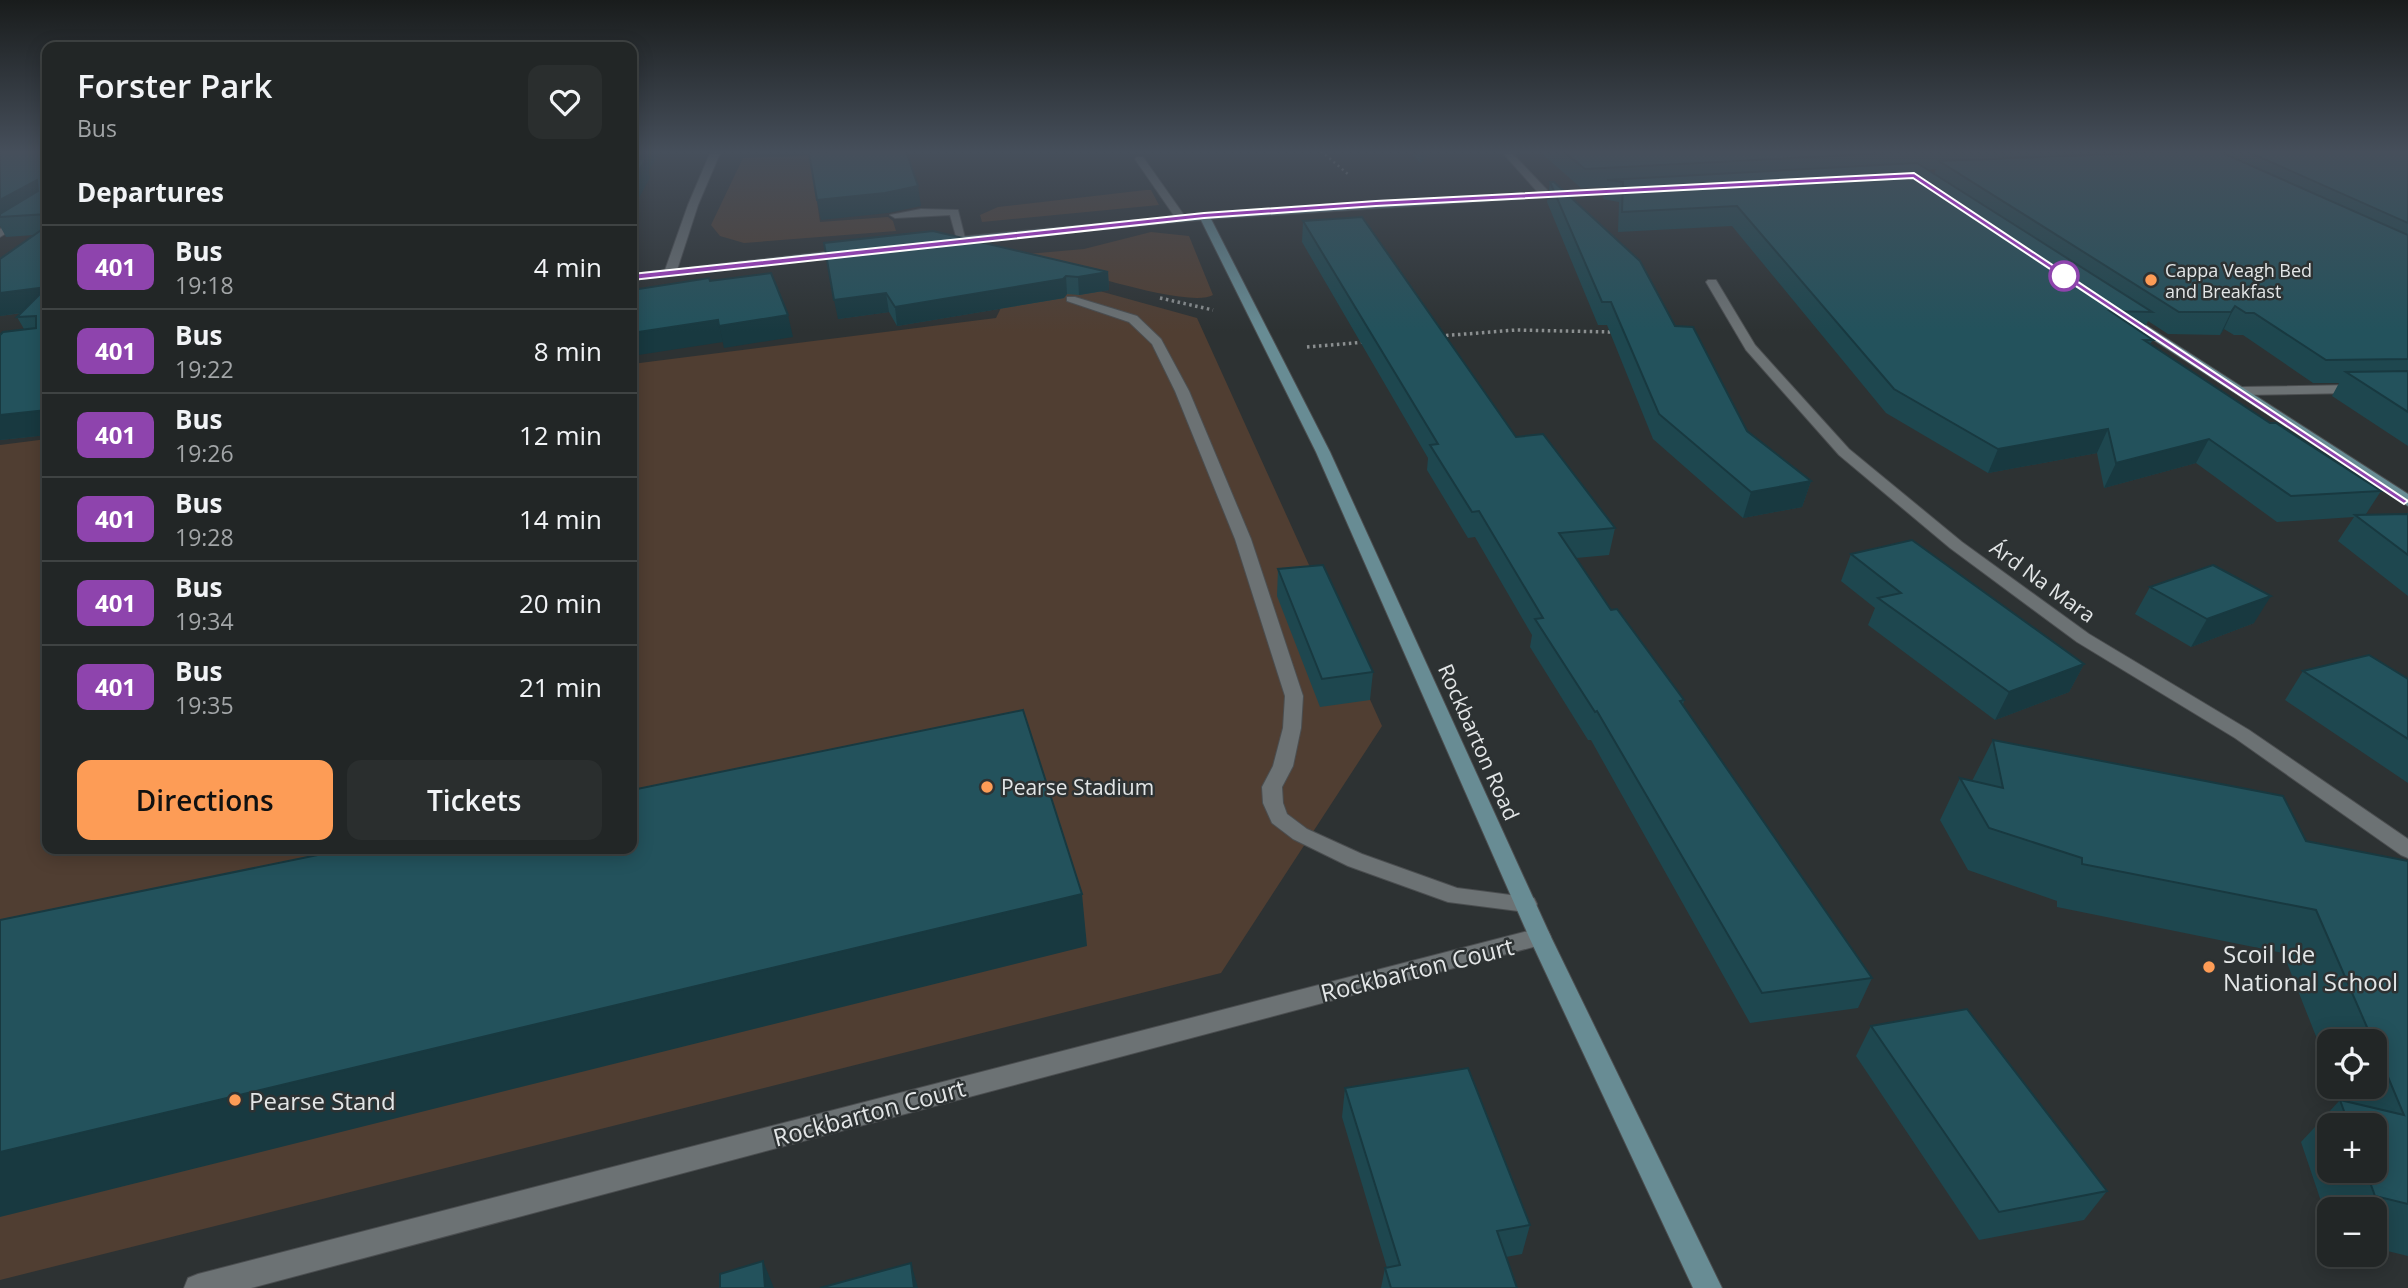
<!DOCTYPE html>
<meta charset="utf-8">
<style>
:root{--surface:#222626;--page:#2a2e2e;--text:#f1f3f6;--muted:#a2a5a7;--line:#3f4343;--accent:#fd9c56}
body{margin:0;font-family:"Open Sans",sans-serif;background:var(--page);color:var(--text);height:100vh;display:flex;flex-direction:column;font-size:26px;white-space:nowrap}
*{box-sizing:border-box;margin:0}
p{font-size:23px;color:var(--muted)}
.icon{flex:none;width:38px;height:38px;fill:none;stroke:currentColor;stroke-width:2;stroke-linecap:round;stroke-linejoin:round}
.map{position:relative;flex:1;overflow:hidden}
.drawer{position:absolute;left:42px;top:42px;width:595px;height:812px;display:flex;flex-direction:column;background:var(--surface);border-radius:14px;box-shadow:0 4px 18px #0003,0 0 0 2px var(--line)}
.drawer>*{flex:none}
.badge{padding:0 14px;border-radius:10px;font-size:24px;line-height:46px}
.fabs{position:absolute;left:2317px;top:1029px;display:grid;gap:14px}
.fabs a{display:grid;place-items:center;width:70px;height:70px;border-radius:14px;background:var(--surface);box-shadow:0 4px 18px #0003,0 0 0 2px var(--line);font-size:35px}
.map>.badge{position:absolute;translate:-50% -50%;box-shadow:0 0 0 4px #fff}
h2{padding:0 35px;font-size:26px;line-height:63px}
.round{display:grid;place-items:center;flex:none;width:74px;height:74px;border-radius:14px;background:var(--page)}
.overview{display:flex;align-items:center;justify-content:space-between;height:119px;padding:0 35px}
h1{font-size:33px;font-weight:600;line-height:52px}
.action{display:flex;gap:14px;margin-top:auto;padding:14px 35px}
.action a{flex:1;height:80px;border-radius:14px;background:var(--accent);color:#111;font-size:28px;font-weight:600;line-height:80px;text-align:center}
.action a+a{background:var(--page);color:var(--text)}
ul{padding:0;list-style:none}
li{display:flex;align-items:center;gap:21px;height:84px;padding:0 35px;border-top:2px solid var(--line)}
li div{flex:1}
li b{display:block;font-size:26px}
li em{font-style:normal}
li .badge{min-width:77px;font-weight:700;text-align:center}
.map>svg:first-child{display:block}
.green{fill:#503e32}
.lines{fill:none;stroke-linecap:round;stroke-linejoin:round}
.lane-casing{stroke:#4b4e50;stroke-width:2}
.street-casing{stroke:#4b4e50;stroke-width:2}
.secondary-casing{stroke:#4b4e50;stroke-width:2}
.path-far1{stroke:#8b8f90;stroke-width:2.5;stroke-dasharray:2 3.5;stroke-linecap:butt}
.path{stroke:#8b8f90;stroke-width:3.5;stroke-dasharray:2.5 3.5;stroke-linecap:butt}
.lane{fill:#6c7274;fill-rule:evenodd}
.street{fill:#6c7274;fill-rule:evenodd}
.secondary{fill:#688c94;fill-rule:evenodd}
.wall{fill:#1e474f;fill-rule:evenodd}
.shaded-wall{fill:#183940}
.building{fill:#23525c;stroke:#183940;stroke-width:2}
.line{fill:#8e44ad;stroke:#fff;stroke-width:2}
.stop-dot{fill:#fff;stroke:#8e44ad;stroke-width:3.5}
.poi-dot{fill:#fd9c56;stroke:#2d3233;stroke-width:2.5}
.labels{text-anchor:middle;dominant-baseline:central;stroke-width:5;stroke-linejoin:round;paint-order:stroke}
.far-poi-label{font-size:18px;fill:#e3e6e7;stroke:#2d3233;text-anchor:start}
.street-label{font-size:21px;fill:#e3e6e7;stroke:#2d3233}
.poi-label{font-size:21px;fill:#e3e6e7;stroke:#2d3233;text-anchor:start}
.near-poi-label{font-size:24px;fill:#e3e6e7;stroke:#2d3233;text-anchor:start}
.near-street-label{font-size:24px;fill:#e3e6e7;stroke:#2d3233}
</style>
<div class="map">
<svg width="2408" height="1288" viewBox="0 0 2408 1288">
<rect width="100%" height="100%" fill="#2d3233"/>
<g class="green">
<polygon points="839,151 901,151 812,170 820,222 888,217 893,221 896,231 744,243 720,236 711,225 743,158 826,155"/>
<polygon points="1146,190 1151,190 1159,205 982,222 980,215 998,207"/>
<path d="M1151,232l38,4 24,59c-24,14 -147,-27 -180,-36l-6,-5 57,-5z"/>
<polygon points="1020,269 1197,318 1382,726 1221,973 0,1280 0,445 47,439 47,849 632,849 632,364 996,318"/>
</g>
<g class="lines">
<g class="lane-casing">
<g id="lane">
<polygon points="1137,157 1143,157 1186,218 1185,220 1177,220 1135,159"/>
<polygon points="921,209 958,210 966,242 957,240 950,215 895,218 890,215"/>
<polygon points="1067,297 1075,297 1137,316 1161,339 1189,391 1251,539 1303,696 1301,728 1293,766 1282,787 1283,803 1287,814 1307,829 1362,854 1457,888 1534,898 1537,904 1534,910 1526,912 1448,902 1348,866 1293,839 1272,823 1263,803 1262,787 1273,766 1283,728 1285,696 1235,539 1175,391 1152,344 1129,322 1067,301"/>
</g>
</g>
<g class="street-casing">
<g id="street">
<polygon points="711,151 721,151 698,205 676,273 666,275 664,273 688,205"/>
<polygon points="1501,151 1510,151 1550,193 1550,197 1542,197"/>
<polygon points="47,201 47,208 0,237 0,229"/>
<polygon points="1708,280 1716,280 1755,345 1849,449 1962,542 2089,634 2249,730 2408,839 2408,858 2401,855 2235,738 2077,642 1950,548 1839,455 1746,350 1706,282"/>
<polygon points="2408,384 2408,392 2242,395 2235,391 2242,387"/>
<polygon points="1540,928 1548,931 1551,937 1548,943 251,1288 184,1288 188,1278 198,1274"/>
</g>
</g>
<g class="secondary-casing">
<g id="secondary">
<polygon points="1628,187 1631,188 1631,192 1211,219 1330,452 1551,937 1722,1288 1693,1288 1529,937 1316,452 1201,220 948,244 943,241 948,238 1254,209"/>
<polygon points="851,249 856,252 855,254 632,280 632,274"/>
<polygon points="2124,311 2408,494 2408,506 2120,318 2118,315"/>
</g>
</g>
<polyline class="path-far1" points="1321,151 1349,175"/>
<g class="path">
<polyline points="1160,298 1213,310"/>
<polyline points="1440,336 1516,330 1613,332"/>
<polyline points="1307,347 1365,342"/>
</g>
<use href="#lane" class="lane"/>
<use href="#street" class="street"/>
<use href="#secondary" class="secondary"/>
</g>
<g class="wall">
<polygon points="0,151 47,151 47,435 0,440 0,335 24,329 17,317 22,313 0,316 0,258 34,235 6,237 0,226"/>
<polygon points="1409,151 1433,151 1420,163"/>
<path d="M1539,151h869v295l-76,-50 7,-13h-26l-70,-48h-9l-10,-6 -4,6 -52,-1 -20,-13 -6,12 11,7 -3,4 120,79 111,68 -15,23h42v82l-70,-55 16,-24 -77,5 -81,-59 -92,25 -7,-35 -109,20 -102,-60 -154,-187 -114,6 1,-30 -16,-3 2,-12 -24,1zM1936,169l-2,5 -6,-4z"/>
<polygon points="1550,182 1675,326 1747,431 1811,481 1802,507 1743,518 1653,439 1607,325 1598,325 1547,202"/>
<polygon points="1303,221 1516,437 1615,528 1609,555 1576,558 1611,610 1684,700 1683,705 1872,978 1858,1008 1750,1023 1591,740 1588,740 1530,647 1532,635 1475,537 1468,538 1427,470 1428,458 1302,242"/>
<polygon points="933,231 1108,272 1109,290 1079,295 1067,294 1064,298 897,326 889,312 838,319"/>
<polygon points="1851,554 2084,664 2069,692 1995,720 1868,625 1875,608 1841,581"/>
<polygon points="1278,569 1373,672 1370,700 1320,707 1277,596"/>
<polygon points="2150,587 2254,623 2191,647 2135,614"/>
<polygon points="2303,671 2408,679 2408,783 2285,700"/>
<path d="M1993,740l313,101 102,20v395l-33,-8v-39h-46v16l-28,-83 39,-42 2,1 -6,-14h39v-46h-46v28l-46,-116 -226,-46v-6l-89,-31 -28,-50 20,-42 12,3zM2329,1125h46v46h-46z"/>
<polygon points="1871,1026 2107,1191 2084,1220 1979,1240 1856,1056"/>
<polygon points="1345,1088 1530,1225 1522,1254 1506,1257 1517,1288 1381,1288 1385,1268 1387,1268 1342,1117"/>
</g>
<g class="shaded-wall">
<polygon points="645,151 661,151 649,170 650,178 632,210 632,182 639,159"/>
<polygon points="1421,151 1433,151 1420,163"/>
<polygon points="37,180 47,199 0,217 0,200"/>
<polygon points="918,186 921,206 888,213 821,220 817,200"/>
<polygon points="1108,272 1109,290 1079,295 1078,277"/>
<polygon points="1066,276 1067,294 1064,298 897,326 895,307"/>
<polygon points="47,287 47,309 0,316 0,293"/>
<polygon points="886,293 889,312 838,319 834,300"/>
<polygon points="2235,306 2224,329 2220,335 2231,312"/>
<polygon points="788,315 793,337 724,348 719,326"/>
<polygon points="718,320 723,342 632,356 632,333"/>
<polygon points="0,399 47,410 47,435 0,440"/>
<polygon points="2108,429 2097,453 1988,473 1998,449"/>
<polygon points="2209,439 2196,463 2104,488 2116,463"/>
<polygon points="1811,481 1802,507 1743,518 1751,492"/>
<polygon points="2271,596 2254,623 2191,647 2207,619"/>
<polygon points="2084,664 2069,692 1995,720 2009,692"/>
<polygon points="1082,894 1087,946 0,1217 0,1152"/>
<polygon points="763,1261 774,1288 765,1288"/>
<polygon points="911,1263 918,1288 914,1288"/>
</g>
<g class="building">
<polygon points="0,151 47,151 47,214 0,217 0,214 38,191 37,180 0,200"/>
<polygon points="632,151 645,151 639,159 646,159 632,182"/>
<polygon points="832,151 906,151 918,186 885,193 817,200 809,153"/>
<polygon points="1563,151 1903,151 1905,152 1585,169"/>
<polygon points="2190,151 2218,151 2408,235 2408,359 2326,360 2254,313 2246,313 2235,306 2231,312 2179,312 1939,161"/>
<polygon points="2246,151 2408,151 2408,223"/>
<polygon points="1917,163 2152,312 2110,311 2153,340 2144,340 2270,423 2276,423 2381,491 2291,496 2209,439 2116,463 2108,429 1998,449 1894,389 1737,206 1622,212 1623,182 1607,180"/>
<polygon points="1550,182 1554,182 1640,261 1675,326 1693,327 1747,431 1811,481 1751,492 1659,414 1611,302 1602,302"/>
<polygon points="1362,217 1516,437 1543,434 1615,528 1559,533 1611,610 1617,609 1684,700 1680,701 1872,978 1762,993 1597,711 1595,712 1535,619 1543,618 1479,511 1472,512 1430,445 1438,444 1303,221"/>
<polygon points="47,226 47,287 0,293 0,259"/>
<polygon points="933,231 1108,272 1078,277 1066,276 1063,279 895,307 886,293 834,300 824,243"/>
<polygon points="771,273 788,315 719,326 718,320 632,333 632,290 709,278 710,281"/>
<polygon points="47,287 47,410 0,415 0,335 3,332 36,328 36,316 17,317"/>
<polygon points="2408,371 2408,412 2346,372"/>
<polygon points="2408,514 2408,555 2355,515"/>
<polygon points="1912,540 2084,664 2009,692 1878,598 1901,593 1851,554"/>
<polygon points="1323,565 1373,672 1322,679 1278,569"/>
<polygon points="2213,565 2271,596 2207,619 2150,587"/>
<polygon points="2369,655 2408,679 2408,739 2303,671"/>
<polygon points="1023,710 1082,894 0,1152 0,920 347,849 632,849 632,790"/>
<polygon points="1993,740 2283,796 2306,841 2408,861 2408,1204 2375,1196 2366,1171 2375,1171 2375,1125 2349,1125 2340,1100 2404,1115 2375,1046 2375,1041 2373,1041 2316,910 2082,864 2082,858 1989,828 1960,778 2003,788"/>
<polygon points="1967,1009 2107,1191 1999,1212 1871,1026"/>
<polygon points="1468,1068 1530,1225 1497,1231 1517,1288 1391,1288 1385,1268 1400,1265 1345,1088"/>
<polygon points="763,1261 765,1288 720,1288 720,1274"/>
<polygon points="911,1263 914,1288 820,1288"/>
</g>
<linearGradient id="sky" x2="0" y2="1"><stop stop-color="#191c1c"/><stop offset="0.46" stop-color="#464f5b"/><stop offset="1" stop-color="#464f5b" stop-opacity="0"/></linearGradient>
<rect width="2408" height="331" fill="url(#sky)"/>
<polygon class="line" points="1914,173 2408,501 2404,504 1913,178 1376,206 1204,218 632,280 627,277 632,274 1204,213 1376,201"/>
<circle class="stop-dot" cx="2064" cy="276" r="14"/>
<g class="poi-dot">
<circle cx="2151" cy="280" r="7"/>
<circle cx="987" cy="787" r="7"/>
<circle cx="2209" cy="967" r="7"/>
<circle cx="235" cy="1100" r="7"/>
</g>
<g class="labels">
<g class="far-poi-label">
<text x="2165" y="270">Cappa Veagh Bed<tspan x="2165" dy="21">and Breakfast</tspan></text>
</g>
<g class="street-label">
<text transform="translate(2043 581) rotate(36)">Árd Na Mara</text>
<text transform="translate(1479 742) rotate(66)">Rockbarton Road</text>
</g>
<g class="poi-label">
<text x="1001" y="787">Pearse Stadium</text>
</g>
<g class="near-poi-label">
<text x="2223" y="953">Scoil Ide<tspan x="2223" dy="28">National School</tspan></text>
<text x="249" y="1100">Pearse Stand</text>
</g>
<g class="near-street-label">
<text transform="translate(1417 969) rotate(-14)">Rockbarton Court</text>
<text transform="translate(869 1112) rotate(-15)">Rockbarton Court</text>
</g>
</g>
</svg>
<div class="fabs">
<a><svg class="icon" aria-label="locate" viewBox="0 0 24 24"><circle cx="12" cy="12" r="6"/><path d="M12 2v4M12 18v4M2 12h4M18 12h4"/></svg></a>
<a>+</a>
<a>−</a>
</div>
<section class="drawer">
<div class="overview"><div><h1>Forster Park</h1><p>Bus</p></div><a class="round"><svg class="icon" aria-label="heart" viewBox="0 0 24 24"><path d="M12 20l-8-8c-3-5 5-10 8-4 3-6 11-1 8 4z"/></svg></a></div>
<h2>Departures</h2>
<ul>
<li><span class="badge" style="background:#8e44ad;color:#fff">401</span><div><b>Bus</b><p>19:18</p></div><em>4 min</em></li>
<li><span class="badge" style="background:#8e44ad;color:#fff">401</span><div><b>Bus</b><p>19:22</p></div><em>8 min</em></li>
<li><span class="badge" style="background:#8e44ad;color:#fff">401</span><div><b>Bus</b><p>19:26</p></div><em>12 min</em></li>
<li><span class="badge" style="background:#8e44ad;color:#fff">401</span><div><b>Bus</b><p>19:28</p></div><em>14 min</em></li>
<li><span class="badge" style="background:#8e44ad;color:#fff">401</span><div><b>Bus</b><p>19:34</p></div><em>20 min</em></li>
<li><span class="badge" style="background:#8e44ad;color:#fff">401</span><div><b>Bus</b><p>19:35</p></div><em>21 min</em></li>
</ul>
<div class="action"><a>Directions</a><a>Tickets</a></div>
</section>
</div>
